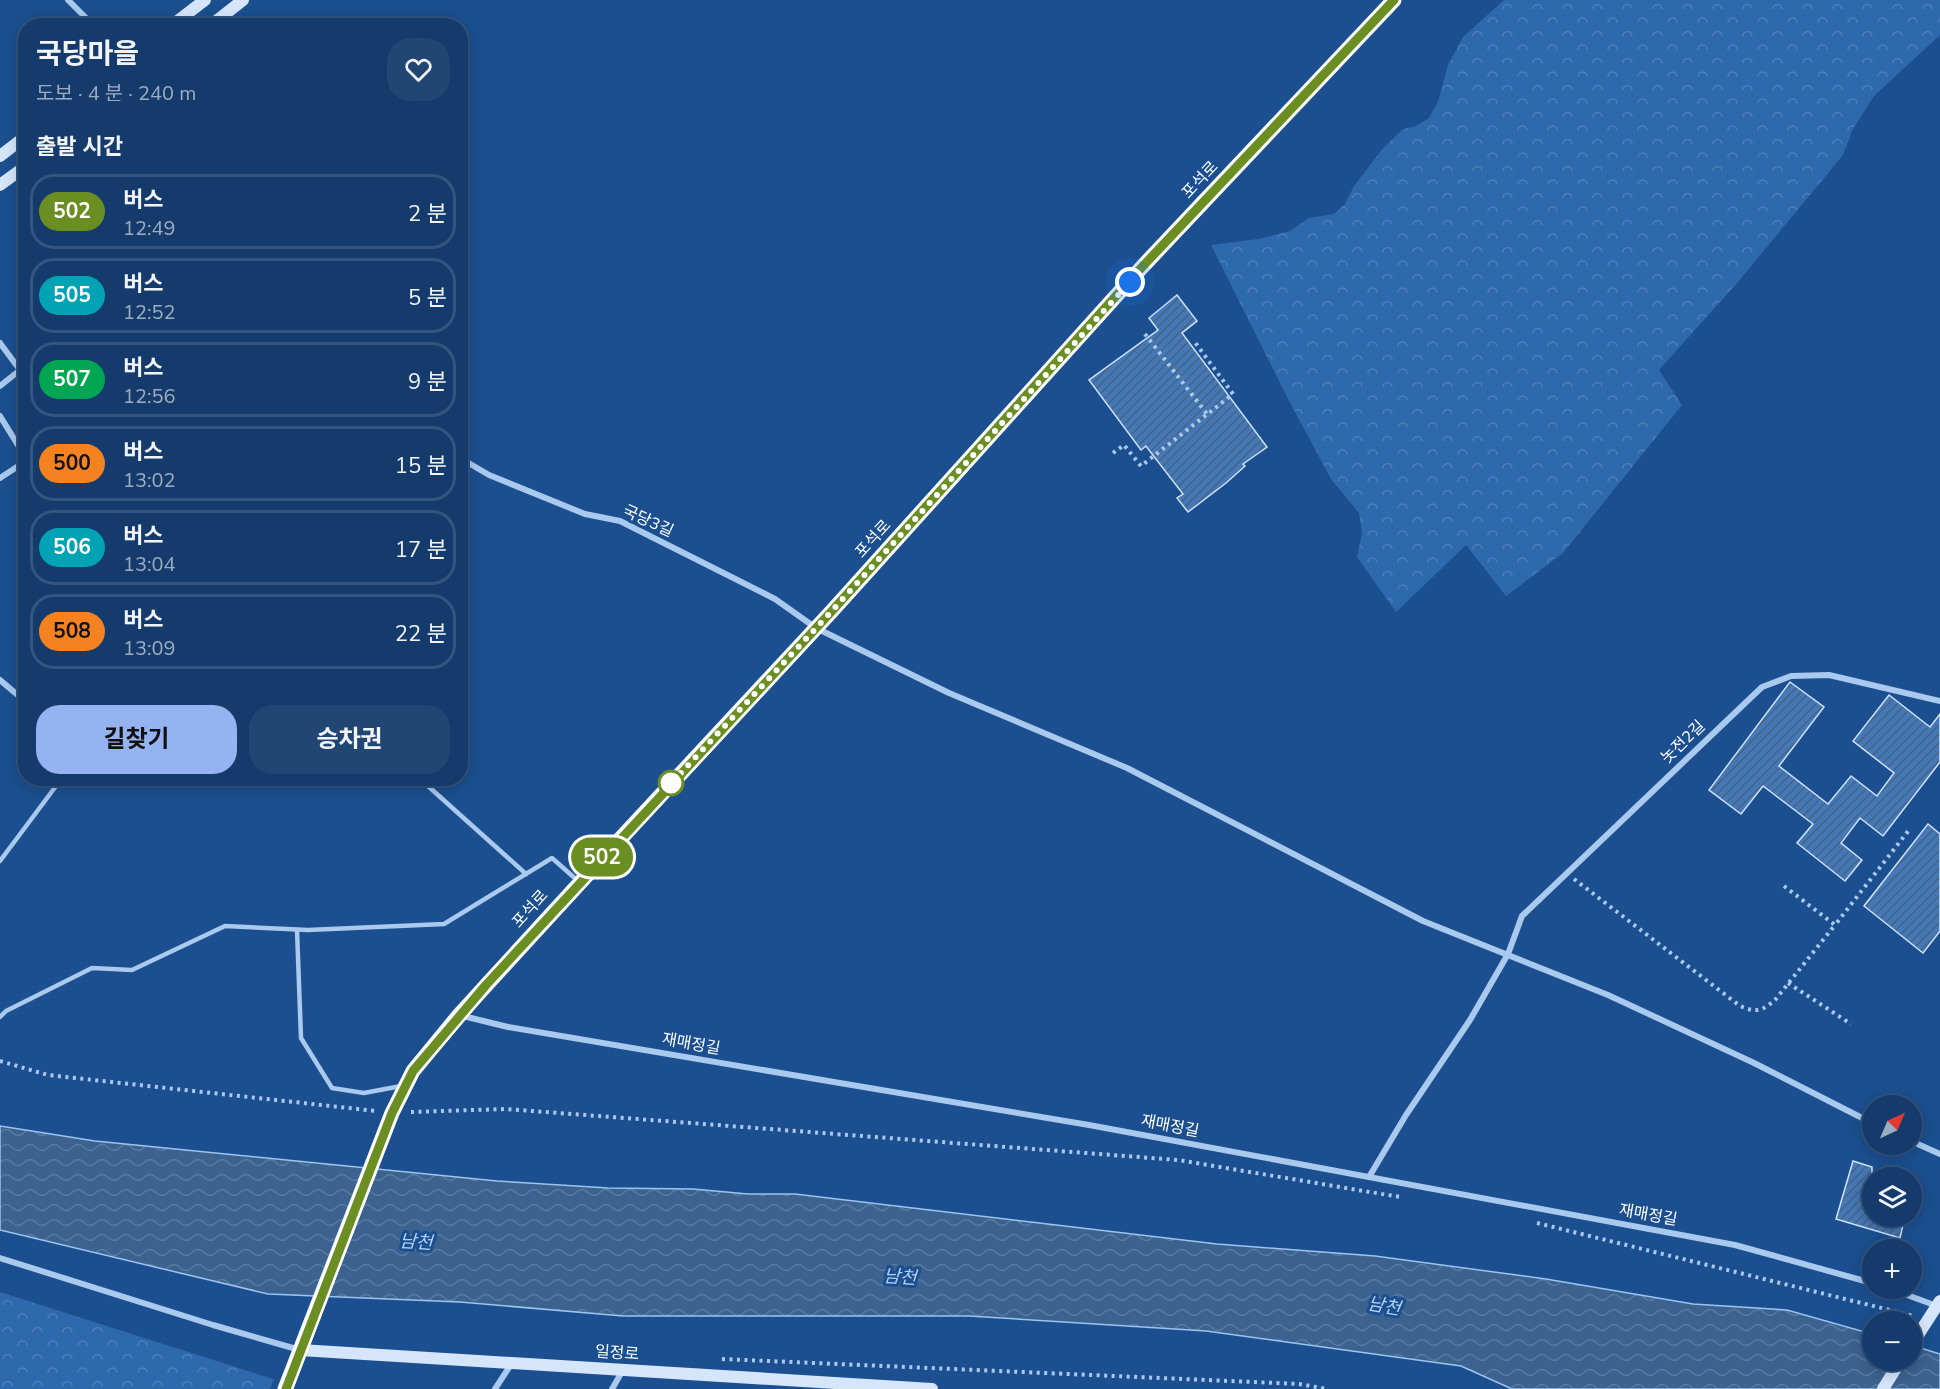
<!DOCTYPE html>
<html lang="ko">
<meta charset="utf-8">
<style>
:root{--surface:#143b6b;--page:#214673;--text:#f1f3f6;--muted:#9dadc1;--line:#33557e;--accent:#95b2f1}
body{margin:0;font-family:"Nunito Sans","Noto Sans KR",sans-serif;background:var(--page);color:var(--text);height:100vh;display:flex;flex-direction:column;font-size:22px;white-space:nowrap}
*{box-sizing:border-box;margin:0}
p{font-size:20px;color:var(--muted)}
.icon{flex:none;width:33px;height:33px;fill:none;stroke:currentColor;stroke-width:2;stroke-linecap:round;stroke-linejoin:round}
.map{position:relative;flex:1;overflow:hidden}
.panel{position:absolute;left:18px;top:18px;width:450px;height:768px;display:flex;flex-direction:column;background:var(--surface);border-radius:24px;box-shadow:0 3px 15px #0003,0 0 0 2px var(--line)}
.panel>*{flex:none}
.badge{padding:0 12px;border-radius:20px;font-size:21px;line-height:39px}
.needle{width:39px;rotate:44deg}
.controls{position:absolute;left:1862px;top:1095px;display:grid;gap:12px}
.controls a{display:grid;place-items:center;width:60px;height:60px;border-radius:50%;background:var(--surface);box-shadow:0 3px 15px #0003,0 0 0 2px var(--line);font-size:30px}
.you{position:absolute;width:30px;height:30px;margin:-15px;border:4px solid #fff;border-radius:50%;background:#1a73e8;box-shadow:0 0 0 9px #1a73e833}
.map>.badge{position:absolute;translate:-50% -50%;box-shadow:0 0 0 3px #fff}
h2{padding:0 18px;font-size:22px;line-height:54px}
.round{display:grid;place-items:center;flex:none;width:63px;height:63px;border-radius:24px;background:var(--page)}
.headline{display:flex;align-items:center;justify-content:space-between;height:102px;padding:0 18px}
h1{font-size:28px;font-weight:700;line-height:45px}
.button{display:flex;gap:12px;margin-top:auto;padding:12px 18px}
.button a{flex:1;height:69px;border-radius:24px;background:var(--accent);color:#111;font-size:24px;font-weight:700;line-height:69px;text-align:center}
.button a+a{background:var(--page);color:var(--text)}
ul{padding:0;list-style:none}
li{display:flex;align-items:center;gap:18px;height:75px;margin:0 12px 9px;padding:0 6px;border:3px solid var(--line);border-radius:24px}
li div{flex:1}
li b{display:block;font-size:22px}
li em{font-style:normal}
li .badge{min-width:66px;font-weight:700;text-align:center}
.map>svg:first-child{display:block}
.forest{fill:url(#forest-crowns)}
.water{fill:url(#water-waves);stroke:#9cc4f0;stroke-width:1.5}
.building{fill:url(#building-hatch);stroke:#cfe3fa;stroke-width:1.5}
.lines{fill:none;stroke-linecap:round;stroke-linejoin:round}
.path{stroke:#a9c9ee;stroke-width:4;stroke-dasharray:3 4.5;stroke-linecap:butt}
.lane{stroke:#a9c9ee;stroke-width:4.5}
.street{stroke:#a9c9ee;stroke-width:6}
.secondary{stroke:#d6e6fa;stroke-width:12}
.primary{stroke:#f0f6ff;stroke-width:15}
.line-casing{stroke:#fff;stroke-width:14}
.line{stroke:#6b8e23;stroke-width:9}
.walk{stroke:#fff;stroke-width:6;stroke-dasharray:0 10.8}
.stop-dot{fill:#fff;stroke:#6b8e23;stroke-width:3}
.labels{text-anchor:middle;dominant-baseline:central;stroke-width:6;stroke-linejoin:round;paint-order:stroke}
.street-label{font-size:16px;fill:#fff;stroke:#1b4f8f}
.water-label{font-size:18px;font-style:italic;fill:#b5d3f5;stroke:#1b4f8f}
</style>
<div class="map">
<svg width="1940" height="1389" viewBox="0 0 1940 1389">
<defs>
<pattern id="forest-crowns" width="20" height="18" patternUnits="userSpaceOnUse" patternTransform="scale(1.5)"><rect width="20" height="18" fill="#2e69ad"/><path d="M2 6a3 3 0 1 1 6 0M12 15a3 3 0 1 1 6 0" fill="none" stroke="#4d80b9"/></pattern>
<pattern id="water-waves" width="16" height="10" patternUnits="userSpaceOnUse" patternTransform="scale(1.5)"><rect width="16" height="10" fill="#3c6290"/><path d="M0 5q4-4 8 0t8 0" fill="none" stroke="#597aa1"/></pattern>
<pattern id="building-hatch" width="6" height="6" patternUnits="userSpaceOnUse" patternTransform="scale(1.5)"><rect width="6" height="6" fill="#4478b7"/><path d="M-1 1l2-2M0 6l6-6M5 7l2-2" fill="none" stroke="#486282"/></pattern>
</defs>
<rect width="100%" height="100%" fill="#1b4f8f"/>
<g class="forest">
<polygon points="1504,0 1940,0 1940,35 1874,96 1853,129 1843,155 1738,282 1659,370 1682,405 1563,553 1506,596 1466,545 1396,612 1357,557 1362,533 1359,513 1331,479 1288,399 1211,245 1258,239 1290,231 1309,218 1334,214 1345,204 1354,186 1384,147 1403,129 1416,126 1429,118 1438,102 1448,65 1463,37"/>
<polygon points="0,1292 273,1379 274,1379 270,1389 0,1389"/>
</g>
<polygon class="water" points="0,1126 95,1141 497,1181 608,1188 693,1189 748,1194 795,1194 1217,1244 1375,1256 1546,1279 1693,1304 1787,1310 1872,1334 1872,1360 1911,1360 1911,1345 1940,1354 1940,1389 1512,1389 1461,1366 1206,1331 969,1316 623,1316 460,1302 268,1294 0,1230"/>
<g class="building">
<polygon points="1177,295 1197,321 1182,333 1267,447 1243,464 1245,466 1226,483 1188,512 1177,498 1183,494 1146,446 1141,450 1089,380 1158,330 1149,318"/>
<polygon points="1790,682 1824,707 1779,766 1828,804 1851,776 1877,796 1894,773 1853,741 1889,695 1930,727 1940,714 1940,762 1883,836 1860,818 1841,843 1862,860 1845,881 1797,843 1813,824 1763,786 1741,814 1709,790"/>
<polygon points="1928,824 1940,834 1940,931 1923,953 1864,906"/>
<polygon points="1853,1161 1872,1167 1872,1216 1905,1216 1900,1238 1836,1219"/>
</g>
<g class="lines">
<g class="path">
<polyline points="1145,334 1207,414"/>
<polyline points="1113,453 1124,445 1141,466 1233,394 1194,341"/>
<path d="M1574,879l166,127c16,7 22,5 35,-6l60,-75"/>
<polyline points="1784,886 1835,925 1909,830"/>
<polyline points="1788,983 1851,1024"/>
<polyline points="0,1061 48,1075 376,1111"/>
<polyline points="411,1112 506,1109 1178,1160 1400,1197"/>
<polyline points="1537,1223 1914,1316"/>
<polyline points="722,1359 1299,1384 1327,1389"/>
</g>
<g class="lane">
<polyline points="419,778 526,874"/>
<polyline points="0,861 62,778"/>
<polyline points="297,930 301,1038 332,1088 364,1093 401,1086"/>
<polyline points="0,1017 6,1011 92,968 132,970 225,926 308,930 444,924 552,858 578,881"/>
</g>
<g class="street">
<polyline points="68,0 94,26"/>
<polyline points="0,343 20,370 0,386"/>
<polyline points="0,416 26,458"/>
<polyline points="460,458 489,475 585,514 620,521 775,599 816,628 949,693 1127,768 1423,921 1608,995 1752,1062 1872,1123"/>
<polyline points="0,478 26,461"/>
<polyline points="0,680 26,702"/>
<polyline points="459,1015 508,1027 1089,1125 1735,1245 1872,1283"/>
<polyline points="1911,1141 1940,1154"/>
<polyline points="1369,1177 1406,1115 1470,1020 1508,954 1522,916 1762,687 1791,676 1829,675 1940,701"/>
<polyline points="0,1258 213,1325 300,1350"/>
<polyline points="1888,1288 1937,1306"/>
<polyline points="495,1389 512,1363"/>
<polyline points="612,1389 623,1370"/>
</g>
<g class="secondary">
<polyline points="171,26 205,0"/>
<polyline points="210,26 243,0"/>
<polyline points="0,156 26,136"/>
<polyline points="0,185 26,166"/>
<polyline points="1911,1346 1940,1301"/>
<polyline points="300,1350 932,1389"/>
<polyline points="1883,1389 1901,1360"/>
</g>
<polyline class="primary" points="285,1389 392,1113 413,1071 459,1015 620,839 831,612 1143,266 1394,0"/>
</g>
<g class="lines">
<g class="line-casing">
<polyline id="line" points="286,1389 392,1113 413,1071 486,985 831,612 1143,266 1394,0"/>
</g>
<use href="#line" class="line"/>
<polyline class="walk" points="671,783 665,790 831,612 1130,282"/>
</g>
<circle class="stop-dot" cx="671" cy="783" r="12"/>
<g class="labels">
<g class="street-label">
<text transform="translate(1200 180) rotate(-47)">포석로</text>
<text transform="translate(648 521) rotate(25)">국당3길</text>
<text transform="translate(873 539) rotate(-48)">포석로</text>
<text transform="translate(1683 742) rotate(-44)">놋전2길</text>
<text transform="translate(530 909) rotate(-48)">포석로</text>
<text transform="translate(691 1044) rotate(10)">재매정길</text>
<text transform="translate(1170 1126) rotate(11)">재매정길</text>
<text transform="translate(1648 1215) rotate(10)">재매정길</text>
<text transform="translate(617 1353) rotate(4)">일정로</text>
</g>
<g class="water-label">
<text transform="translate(416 1242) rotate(4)">남천</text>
<text transform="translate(900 1277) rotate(4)">남천</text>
<text transform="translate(1384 1306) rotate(10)">남천</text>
</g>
</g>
</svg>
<div class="controls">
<a><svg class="needle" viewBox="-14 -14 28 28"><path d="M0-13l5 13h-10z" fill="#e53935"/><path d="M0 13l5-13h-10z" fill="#9dadc1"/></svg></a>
<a><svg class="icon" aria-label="layers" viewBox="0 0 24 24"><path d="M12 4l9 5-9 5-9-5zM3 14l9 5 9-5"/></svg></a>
<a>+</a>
<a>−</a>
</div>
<div class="you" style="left:1130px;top:282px"></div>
<b class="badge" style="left:602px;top:857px;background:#6b8e23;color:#fff">502</b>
<section class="panel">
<div class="headline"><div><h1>국당마을</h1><p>도보 · 4 분 · 240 m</p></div><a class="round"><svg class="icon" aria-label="heart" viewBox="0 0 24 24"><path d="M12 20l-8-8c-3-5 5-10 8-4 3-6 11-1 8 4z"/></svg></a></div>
<h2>출발 시간</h2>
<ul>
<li><span class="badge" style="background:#6b8e23;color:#fff">502</span><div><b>버스</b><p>12:49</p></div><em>2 분</em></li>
<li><span class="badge" style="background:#00a3b4;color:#fff">505</span><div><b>버스</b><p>12:52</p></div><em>5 분</em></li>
<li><span class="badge" style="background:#00a651;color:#fff">507</span><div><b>버스</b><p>12:56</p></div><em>9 분</em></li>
<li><span class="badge" style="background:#f58220;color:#111">500</span><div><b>버스</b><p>13:02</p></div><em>15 분</em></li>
<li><span class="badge" style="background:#00a3b4;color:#fff">506</span><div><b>버스</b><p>13:04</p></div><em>17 분</em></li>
<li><span class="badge" style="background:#f58220;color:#111">508</span><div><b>버스</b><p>13:09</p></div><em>22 분</em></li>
</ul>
<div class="button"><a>길찾기</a><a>승차권</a></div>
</section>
</div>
